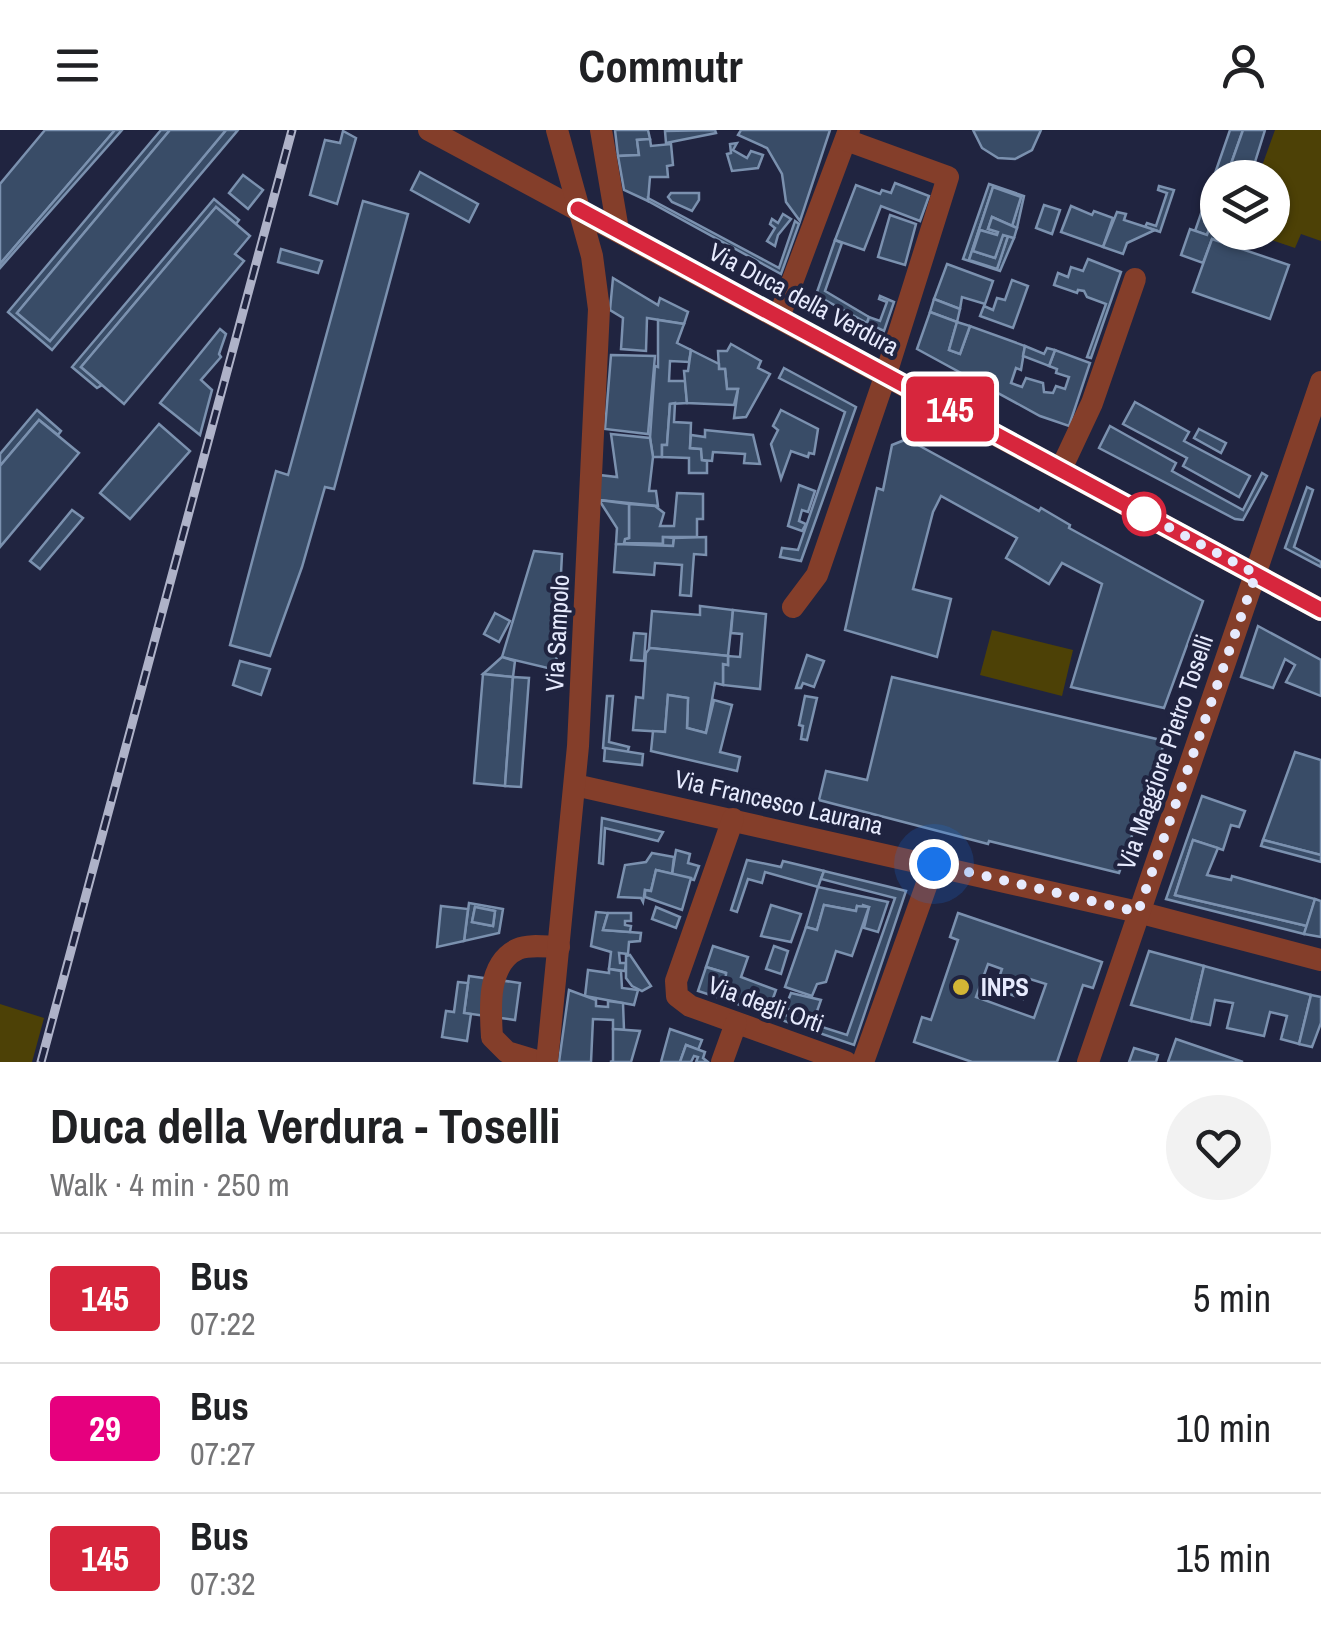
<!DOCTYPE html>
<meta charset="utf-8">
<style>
:root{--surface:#fff;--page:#f2f2f2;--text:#202124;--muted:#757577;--line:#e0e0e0}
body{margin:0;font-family:"Archivo Narrow",sans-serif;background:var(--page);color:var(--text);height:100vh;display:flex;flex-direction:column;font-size:38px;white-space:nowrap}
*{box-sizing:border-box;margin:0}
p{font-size:32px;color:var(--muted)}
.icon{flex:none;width:55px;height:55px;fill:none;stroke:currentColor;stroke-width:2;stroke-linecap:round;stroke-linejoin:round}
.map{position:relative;height:932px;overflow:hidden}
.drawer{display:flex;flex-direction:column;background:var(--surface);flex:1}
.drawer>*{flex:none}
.badge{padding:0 20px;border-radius:8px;font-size:35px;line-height:65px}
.fabs{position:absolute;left:1200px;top:30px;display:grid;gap:20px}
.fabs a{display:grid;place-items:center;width:90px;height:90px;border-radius:50%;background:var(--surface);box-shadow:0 2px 8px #0004;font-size:50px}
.you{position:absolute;width:50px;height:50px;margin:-25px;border:8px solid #fff;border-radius:50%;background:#1a73e8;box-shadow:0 0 0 15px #1a73e833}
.map>.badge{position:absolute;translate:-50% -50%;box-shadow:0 0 0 5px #fff}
.round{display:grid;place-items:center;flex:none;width:105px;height:105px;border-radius:52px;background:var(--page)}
.headline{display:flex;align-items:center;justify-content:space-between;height:170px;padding:0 50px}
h1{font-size:48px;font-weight:700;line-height:75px}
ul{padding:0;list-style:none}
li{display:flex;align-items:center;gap:30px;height:130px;padding:0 50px;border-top:2px solid var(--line)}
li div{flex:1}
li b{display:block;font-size:38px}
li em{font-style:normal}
li .badge{min-width:110px;font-weight:700;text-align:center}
header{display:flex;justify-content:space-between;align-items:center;height:130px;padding:0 50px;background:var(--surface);font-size:45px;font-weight:700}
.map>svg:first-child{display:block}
.green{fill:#4d4106}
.building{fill:#394c67;stroke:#7b91af;stroke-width:2.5;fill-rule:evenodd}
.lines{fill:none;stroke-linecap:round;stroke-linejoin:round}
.minor{stroke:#843e2a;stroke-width:22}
.rail-casing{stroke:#aeb2c8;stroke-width:9}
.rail{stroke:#202440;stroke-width:5;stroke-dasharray:15;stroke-linecap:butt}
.line-casing{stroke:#fff;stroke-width:22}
.line{stroke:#d7263d;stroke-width:15}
.walk{stroke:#e6eafd;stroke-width:10;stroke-dasharray:0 18}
.stop-dot{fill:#fff;stroke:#d7263d;stroke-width:5}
.poi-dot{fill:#d3b635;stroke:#202440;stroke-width:4}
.labels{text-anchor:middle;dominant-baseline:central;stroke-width:8;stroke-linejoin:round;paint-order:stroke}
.street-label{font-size:25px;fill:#e6eafd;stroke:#202440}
.poi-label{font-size:25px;font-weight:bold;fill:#e6eafd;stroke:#202440;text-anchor:start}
</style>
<header><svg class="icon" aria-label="menu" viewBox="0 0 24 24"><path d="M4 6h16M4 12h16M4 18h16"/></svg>Commutr<svg class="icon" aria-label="person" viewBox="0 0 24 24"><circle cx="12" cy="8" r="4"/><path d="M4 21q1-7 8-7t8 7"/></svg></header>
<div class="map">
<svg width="1321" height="932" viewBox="0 0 1321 932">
<rect width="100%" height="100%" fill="#202440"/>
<g class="green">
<polygon points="1275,0 1321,0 1321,111 1301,104 1295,118 1251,103 1272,102 1272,48 1258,47"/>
<polygon points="992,500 1073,520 1062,566 980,545"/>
<polygon points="0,874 44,888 32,932 0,932"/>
</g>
<g class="building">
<polygon points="45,0 115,0 0,134 0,54"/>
<polygon points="115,0 122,0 0,138 0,134"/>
<polygon points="161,0 170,0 17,183 50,211 226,0 238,0 52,220 8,182"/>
<polygon points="170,0 226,0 50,211 17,183"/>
<polygon points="615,0 648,0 650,9 637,10 639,25 618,26"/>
<polygon points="715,0 716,3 666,13 665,1"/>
<polygon points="741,0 830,0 800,91 786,72 782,44 767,18 738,5"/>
<polygon points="973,0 1041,0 1032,20 1015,29 998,28 982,18"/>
<polygon points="1230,0 1243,0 1226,48 1218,48 1218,74 1207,105 1195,101"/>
<polygon points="1243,0 1265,0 1250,48 1226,48"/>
<polygon points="343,1 356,8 337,74 310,65 325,10 340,13"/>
<polygon points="650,9 651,16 671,14 673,35 667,36 668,47 650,47 648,71 624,60 618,26 639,25 637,10"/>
<polygon points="737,13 733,20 747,28 751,21 763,25 758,38 732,41 727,24 731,23 730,14"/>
<polygon points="420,42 478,74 469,92 411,60"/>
<polygon points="243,45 263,60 248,79 229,63"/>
<polygon points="895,53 929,66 920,91 881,76 864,120 835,110 856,55 880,64 882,60 891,63"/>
<polygon points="989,54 1024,66 1017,98 1012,96 1021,67 993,57 969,130 997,139 1008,106 1014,108 1000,141 963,129"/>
<polygon points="1159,56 1174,60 1160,102 1145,97 1147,93 1156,96 1167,63 1158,60"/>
<polygon points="993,57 1021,67 1012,96 992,87 988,99 998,102 997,105 980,100 973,121 995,128 1003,105 1008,106 997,139 969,130"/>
<polygon points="671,63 699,63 699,70 692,81 672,72 668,67"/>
<polygon points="648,68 779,138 795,91 799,94 781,144 648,71"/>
<polygon points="214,69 239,90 236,94 216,77 81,237 102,255 97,258 72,237"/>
<polygon points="363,71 408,84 334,359 325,357 302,437 270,526 230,515 276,341 288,345"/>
<polygon points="1218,74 1218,102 1234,102 1230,115 1212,109 1203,133 1181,125 1190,99 1207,105"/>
<polygon points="1044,75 1060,80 1052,104 1036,98"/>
<polygon points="1071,76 1092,85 1094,81 1113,88 1103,117 1061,102"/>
<polygon points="216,77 250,106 235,124 244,131 124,274 81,237"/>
<polygon points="1117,82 1126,84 1124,90 1155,100 1127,113 1123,124 1103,117"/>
<polygon points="783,84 791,89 778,105 775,116 767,111 775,98 770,94 772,89 778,93"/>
<polygon points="890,85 916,94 905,135 878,127"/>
<polygon points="992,87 1017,98 1014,108 1003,105 995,128 973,121 980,100 997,105 998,102 988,99"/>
<polygon points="1212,109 1289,135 1270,189 1193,162"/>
<polygon points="835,110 842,113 825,161 869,187 867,193 816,165"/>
<polygon points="281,119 322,131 318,143 278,132"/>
<polygon points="1088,129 1121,142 1091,228 1087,227 1106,174 1087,167 1084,161 1078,160 1077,163 1054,155 1058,143 1068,147 1071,137 1083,141"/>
<polygon points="947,134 993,151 985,174 962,167 960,179 934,169"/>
<polygon points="613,148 658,175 660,168 688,182 684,194 647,188 646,221 621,219 623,188 610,180"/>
<polygon points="1012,150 1028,156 1013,198 980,186 984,176 993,180 997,168 1005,170"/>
<polygon points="880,166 894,172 884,201 867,193 869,187 880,191 887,172 879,169"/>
<polygon points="934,169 960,179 957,192 930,182"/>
<polygon points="930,182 957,192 949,220 960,224 970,196 1025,216 1021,240 1016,238 1011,253 1022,257 1026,248 1043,253 1044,262 1053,263 1056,256 1065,259 1069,247 1056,243 1057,239 1049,236 1055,220 1090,233 1069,296 1040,286 917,219"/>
<polygon points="658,190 684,194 677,213 691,220 689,232 670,231 669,251 685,251 687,273 670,274 667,315 662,315 662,327 653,327 650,308 655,236 658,237"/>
<polygon points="957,192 970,196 960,224 949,220"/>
<polygon points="220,199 226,204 219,224 221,227 201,250 212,260 200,305 160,273"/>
<polygon points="731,214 761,231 758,238 770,244 746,287 734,288 738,259 727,259 725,239 719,239 718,221 727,221"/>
<polygon points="1025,216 1044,224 1047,218 1055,220 1049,236 1023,226"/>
<polygon points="691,220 719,234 719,239 725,239 727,259 738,259 734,275 687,273 684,241 688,241"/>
<polygon points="611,225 655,226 648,304 605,299"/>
<polygon points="784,238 856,277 801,431 780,427 782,418 798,420 845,282 779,248"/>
<polygon points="1135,272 1189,302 1184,311 1250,346 1239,367 1183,336 1187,328 1123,294"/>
<polygon points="675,273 674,292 691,293 690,318 701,319 702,330 707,331 707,343 689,343 689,328 662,327 662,315 667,315 670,274"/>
<polygon points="37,280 61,301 58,305 39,290 0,336 0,324"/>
<polygon points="781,280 818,299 814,324 809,323 808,327 791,321 781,349 771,314 778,300 773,296"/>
<polygon points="39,290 79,323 0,417 0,336"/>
<polygon points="159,294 190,321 130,389 100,363"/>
<polygon points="1110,296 1176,333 1172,341 1243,380 1262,343 1267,346 1243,390 1235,389 1099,318"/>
<polygon points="1199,299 1226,313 1221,323 1194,308"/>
<polygon points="705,300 753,305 760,334 744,333 745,324 713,322 712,331 702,330 701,319 690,318 691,305 705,307"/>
<polygon points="611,304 650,308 653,327 649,361 656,361 658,376 599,370 599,345 617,347"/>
<polygon points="907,309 1039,381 1041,378 1070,395 1069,398 1203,471 1164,578 1071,557 1102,454 1062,433 1049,454 1006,428 1017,408 941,366 933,382 913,459 951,469 937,527 845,500 877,358 883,360 892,315"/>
<polygon points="799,355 815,361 808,382 802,380 799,391 806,394 802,401 788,396"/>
<polygon points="1307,357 1313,360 1294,417 1321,432 1321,437 1285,418"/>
<polygon points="677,363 703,364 703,389 697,389 697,407 663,407 663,414 624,413 625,409 629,408 629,374 655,376 664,383 660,396 674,396"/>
<polygon points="599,370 629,374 629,408 625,409 624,413 663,414 663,407 674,408 673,416 616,414 617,398"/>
<polygon points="72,380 83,388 40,439 30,431"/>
<polygon points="706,407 706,425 694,424 691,466 680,465 682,435 655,433 654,445 614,442 616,414 673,416 674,408"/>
<polygon points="534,421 562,424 556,540 502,527"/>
<polygon points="700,476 733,480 728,526 649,518 652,481 700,485"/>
<polygon points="733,480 766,484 760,559 723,555 723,534 728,535 728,526 740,527 742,504 731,503"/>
<polygon points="495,483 510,491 499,512 484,504"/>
<polygon points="1258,496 1321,530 1321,566 1286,552 1295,535 1285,529 1273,558 1241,547"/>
<polygon points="634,503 646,504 644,531 631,530"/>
<polygon points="650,518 728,526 728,535 723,534 723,555 715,553 706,603 687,598 688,568 668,565 665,602 633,600 636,567 643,568 646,523"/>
<polygon points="807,525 824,531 814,557 803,553 801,558 796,558"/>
<polygon points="502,527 515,531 513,547 483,544"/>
<polygon points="240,531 270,539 261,565 233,555"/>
<polygon points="483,544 513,547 505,656 474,653"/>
<polygon points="513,547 529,548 521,657 505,656"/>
<polygon points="892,547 1165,611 1119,743 989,711 988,714 819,670 826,641 867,650"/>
<polygon points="668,565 688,568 687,598 706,603 714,570 732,575 720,622 740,627 737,641 651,621 653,601 665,602"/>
<polygon points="607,566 613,566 609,612 629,617 627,624 603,618"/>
<polygon points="805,566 817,568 807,610 801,609 803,596 799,595"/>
<polygon points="605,618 643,624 642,635 604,631"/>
<polygon points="1295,622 1321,630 1321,725 1263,710"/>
<polygon points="1202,666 1245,681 1239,697 1231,695 1223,720 1193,710 1175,765 1307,796 1304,804 1166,769"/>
<polygon points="602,688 663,702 658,711 605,698 603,734 599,733"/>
<polygon points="1193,710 1218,718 1207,745 1231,750 1232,746 1315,769 1307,796 1175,765"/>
<polygon points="1263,710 1321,725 1321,732 1261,716"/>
<polygon points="676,720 690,724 688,733 699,736 694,750 672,744"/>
<polygon points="652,723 674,727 672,744 656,740 651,761 645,760 643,772 641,768 618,767 625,735 646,732"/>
<polygon points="747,730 781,737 783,731 824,741 818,757 765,742 762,753 748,749 737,782 731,780"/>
<polygon points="656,740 691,748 682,780 645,767 645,760 651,761"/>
<polygon points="824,741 906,761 854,915 767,885 769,880 847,905 895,768 821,749"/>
<polygon points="818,757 888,772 878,802 864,798 869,777 863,775 862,778 857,776 856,781 824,775 817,800 806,797"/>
<polygon points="1315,769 1321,771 1321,807 1304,804"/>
<path d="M469,773l34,6 -4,24 -35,8zM475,777l20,4 -2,15 -21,-4z"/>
<polygon points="771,775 801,784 791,812 761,806"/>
<polygon points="824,775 856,781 857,776 869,777 852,826 836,821 826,852 817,854 812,866 785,857 806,797 817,800"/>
<polygon points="441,776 468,779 464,811 437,817"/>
<polygon points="475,777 495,781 493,796 472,792"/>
<polygon points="656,777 680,787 676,798 652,789"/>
<polygon points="596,782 608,783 603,800 641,803 640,811 629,812 628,824 619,823 620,833 626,833 625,841 609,839 611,822 591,816"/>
<polygon points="608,783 631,783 631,791 625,791 625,795 631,796 630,802 603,800"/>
<path d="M958,783l144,49 -9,26 -10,-3 -26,77h-85l-58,-20 8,-25 9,3 27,-80 -8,-3zM988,834l14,5 -7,20 28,10 7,-20 16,5 -12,34 -58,-21z"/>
<polygon points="713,816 748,827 741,847 776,860 767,885 732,872 736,861 725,855 726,843 706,837"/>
<polygon points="774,816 788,821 781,844 766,839"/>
<polygon points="1149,821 1204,836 1191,891 1131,875"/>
<polygon points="630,825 651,856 642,861 632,856 626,848 626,826"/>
<polygon points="1204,836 1311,865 1299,914 1281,909 1287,886 1270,882 1264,906 1227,898 1233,873 1215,870 1210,895 1191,891"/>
<polygon points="706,837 726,843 725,855 736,861 732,872 698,861"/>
<polygon points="609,839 621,841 622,858 638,860 634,875 585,866 588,840 609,843"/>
<polygon points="469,846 520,853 515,890 464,883"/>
<polygon points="458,852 468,853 464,883 471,884 467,911 442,907 446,881 454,882"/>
<polygon points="569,860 596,870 596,876 608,877 608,871 623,873 624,900 613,899 613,890 593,889 591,932 559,932"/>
<polygon points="791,863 821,870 815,887 785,878"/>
<polygon points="1311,865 1321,867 1321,893 1312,917 1299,914"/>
<polygon points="613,899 640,901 631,932 610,932 613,931"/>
<polygon points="670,899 702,910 698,920 686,915 680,932 661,932"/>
<polygon points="1176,909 1243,932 1168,932"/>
<polygon points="686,915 705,922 703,928 708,932 696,932 698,927 694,926 691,932 680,932"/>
<polygon points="1134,918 1158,925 1156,932 1129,932"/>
</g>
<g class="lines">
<g class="minor">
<polyline points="429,0 1321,480"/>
<polyline points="601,0 618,100"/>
<polyline points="779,187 849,0"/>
<polyline points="1061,339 1092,273 1135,149"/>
<polyline points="793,477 817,445 886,244 948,47 846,10"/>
<polyline points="575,655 1138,782 1321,830"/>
<polyline points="733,689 676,851 677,866 690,876 846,932"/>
<path d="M540,932l-33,-10 -15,-15c-2,-29 -5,-74 26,-88 11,-5 29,-2 41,-2"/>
<polyline points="547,932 578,616 599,179 592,126 557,0"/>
<polyline points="722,932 736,893"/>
<polyline points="863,932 934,734"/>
<polyline points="1088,932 1321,252"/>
</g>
<g class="rail-casing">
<polyline id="rail" points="41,932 292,0"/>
</g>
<use href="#rail" class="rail"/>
</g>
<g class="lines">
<g class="line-casing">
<polyline id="line" points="578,79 1321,480"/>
</g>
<use href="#line" class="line"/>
<polyline class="walk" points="934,734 1138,782 1256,444 1144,384"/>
</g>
<circle class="stop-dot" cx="1144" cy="384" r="20"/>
<circle class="poi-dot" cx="961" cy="857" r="10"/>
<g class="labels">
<g class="street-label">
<text transform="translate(804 169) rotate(28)">Via Duca della Verdura</text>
<text transform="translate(557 503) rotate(-87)">Via Sampolo</text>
<text transform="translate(1165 622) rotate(-71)">Via Maggiore Pietro Toselli</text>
<text transform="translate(779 672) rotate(13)">Via Francesco Laurana</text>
<text transform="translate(766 874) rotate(20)">Via degli Orti</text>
</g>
<g class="poi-label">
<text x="981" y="857">INPS</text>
</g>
</g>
</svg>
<div class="fabs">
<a><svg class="icon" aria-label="layers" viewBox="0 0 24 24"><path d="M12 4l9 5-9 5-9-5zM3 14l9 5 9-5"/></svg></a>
</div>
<div class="you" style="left:934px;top:734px"></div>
<b class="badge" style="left:950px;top:279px;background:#d7263d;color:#fff">145</b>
</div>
<section class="drawer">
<div class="headline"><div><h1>Duca della Verdura - Toselli</h1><p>Walk · 4 min · 250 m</p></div><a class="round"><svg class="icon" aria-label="heart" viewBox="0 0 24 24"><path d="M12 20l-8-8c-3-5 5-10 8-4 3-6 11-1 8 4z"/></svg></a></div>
<ul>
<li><span class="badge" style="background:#d7263d;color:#fff">145</span><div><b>Bus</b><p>07:22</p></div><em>5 min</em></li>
<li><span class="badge" style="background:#e6007e;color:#fff">29</span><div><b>Bus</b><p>07:27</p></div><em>10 min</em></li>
<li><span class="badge" style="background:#d7263d;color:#fff">145</span><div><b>Bus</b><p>07:32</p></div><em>15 min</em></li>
</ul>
</section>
